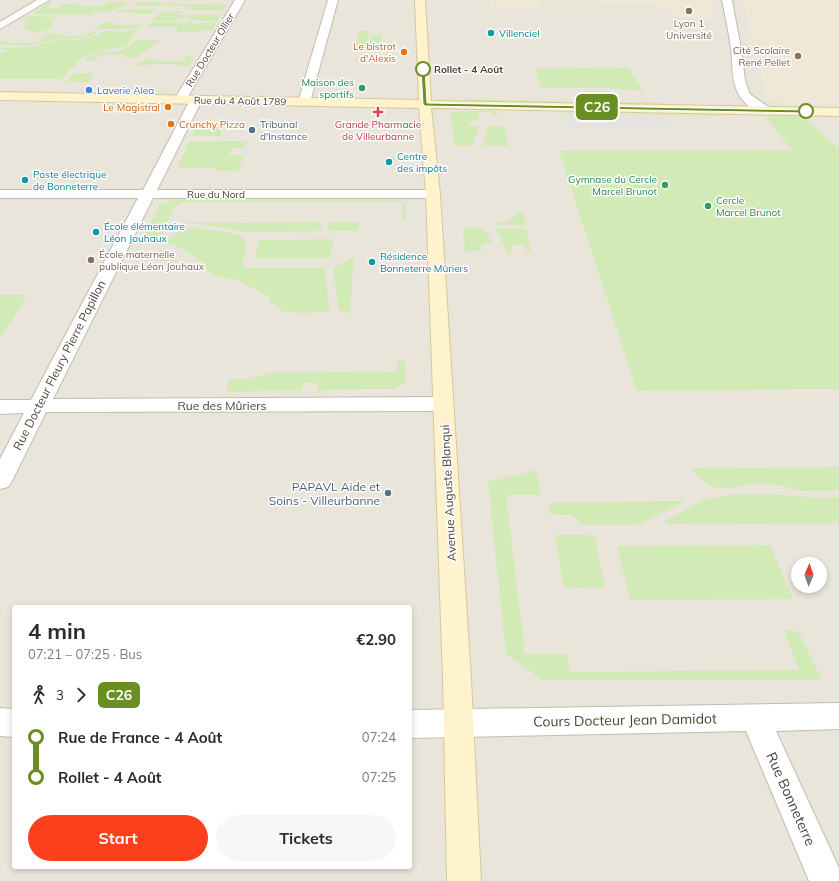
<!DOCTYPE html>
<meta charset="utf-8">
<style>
:root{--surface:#fff;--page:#f7f7f7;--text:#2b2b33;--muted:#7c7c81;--accent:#fc3f1d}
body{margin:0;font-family:Mulish,sans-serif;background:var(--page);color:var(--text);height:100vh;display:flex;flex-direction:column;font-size:15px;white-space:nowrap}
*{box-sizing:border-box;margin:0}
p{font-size:13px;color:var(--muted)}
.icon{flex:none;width:22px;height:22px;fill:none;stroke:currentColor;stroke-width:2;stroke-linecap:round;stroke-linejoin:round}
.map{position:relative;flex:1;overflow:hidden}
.details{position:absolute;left:12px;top:605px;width:400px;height:264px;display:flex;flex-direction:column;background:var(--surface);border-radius:4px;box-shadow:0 2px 6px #0003}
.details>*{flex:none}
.badge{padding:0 8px;border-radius:6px;font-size:14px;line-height:26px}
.needle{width:26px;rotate:2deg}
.fabs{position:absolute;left:791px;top:557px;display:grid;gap:8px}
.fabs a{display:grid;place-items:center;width:36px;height:36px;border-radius:50%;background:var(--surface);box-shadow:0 2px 6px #0003;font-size:20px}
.map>.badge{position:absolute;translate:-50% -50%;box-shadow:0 0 0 2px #fff}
.legs{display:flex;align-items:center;gap:6px;height:44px;padding:0 16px;font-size:13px}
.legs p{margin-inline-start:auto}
.summary{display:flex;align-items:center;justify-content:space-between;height:68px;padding:0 16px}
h1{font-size:22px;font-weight:700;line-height:30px}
.cta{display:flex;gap:8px;margin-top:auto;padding:8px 16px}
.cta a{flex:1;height:46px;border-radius:24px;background:var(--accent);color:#fff;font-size:16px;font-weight:700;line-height:46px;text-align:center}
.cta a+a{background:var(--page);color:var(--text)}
ul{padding:0 16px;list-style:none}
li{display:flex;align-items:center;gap:14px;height:40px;font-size:15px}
li i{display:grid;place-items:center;width:6px;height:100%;margin:0 5px;background:currentColor}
li i::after{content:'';width:10px;height:10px;margin:-5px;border:3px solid;border-radius:50%;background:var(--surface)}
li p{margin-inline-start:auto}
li:first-child i{background:linear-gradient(#0000 50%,currentColor 0)}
li:last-child i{background:linear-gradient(currentColor 50%,#0000 0)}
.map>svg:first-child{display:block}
.residential{fill:#eae5da;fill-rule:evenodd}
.education{fill:#efe8d6}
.green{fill:#d2eab5}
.parking{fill:#e5e3e0}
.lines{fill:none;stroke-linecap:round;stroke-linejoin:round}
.street-casing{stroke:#c2bbae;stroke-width:2}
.secondary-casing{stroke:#d6c79b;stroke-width:2}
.street{fill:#fff;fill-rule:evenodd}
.secondary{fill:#fff3cd;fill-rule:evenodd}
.line-1{fill:#6b8e23;stroke:#fff}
.education-dot{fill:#8d6e63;stroke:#fff;stroke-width:1.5}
.culture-dot{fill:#0f9aa8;stroke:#fff;stroke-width:1.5}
.food-dot{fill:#e8710a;stroke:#fff;stroke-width:1.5}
.stop-1-dot{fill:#fff;stroke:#6b8e23;stroke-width:2}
.leisure-dot{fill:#2e9e5b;stroke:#fff;stroke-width:1.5}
.shop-dot{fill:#3f7fe0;stroke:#fff;stroke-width:1.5}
.health-dot{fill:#e0444e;stroke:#fff;stroke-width:1.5}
.service-dot{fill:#5c6f8a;stroke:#fff;stroke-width:1.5}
.labels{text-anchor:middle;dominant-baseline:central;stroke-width:3;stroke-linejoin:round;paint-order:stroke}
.far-education-label{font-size:10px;fill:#785e54;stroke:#fff}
.far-culture-label{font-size:10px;fill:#0d838f;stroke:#fff;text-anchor:start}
.far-food-label{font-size:10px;fill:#c56008;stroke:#fff;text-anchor:end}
.far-street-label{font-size:10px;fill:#4b4439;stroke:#fff}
.far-stop-label{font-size:10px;font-weight:bold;fill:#4b4439;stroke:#fff;text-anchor:start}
.far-leisure-label{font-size:10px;fill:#27864d;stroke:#fff;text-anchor:end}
.far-shop-label{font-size:10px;fill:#366cbe;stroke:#fff;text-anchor:start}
.far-service-label{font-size:10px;fill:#4e5e75;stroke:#fff;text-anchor:start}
.far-health-label{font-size:10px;fill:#be3a42;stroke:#fff}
.street-label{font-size:12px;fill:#4b4439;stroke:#fff}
.service-label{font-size:12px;fill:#4e5e75;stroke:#fff;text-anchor:end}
.near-street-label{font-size:14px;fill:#4b4439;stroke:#fff}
</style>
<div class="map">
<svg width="839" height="881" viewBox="0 0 839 881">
<rect width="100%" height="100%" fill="#f6f3ec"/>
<path class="residential" d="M0,0h839v881h-839zM798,564h22v22h-22zM14,607h396v260h-396z"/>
<g class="education">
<polygon points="489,0 711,0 713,19 671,15 657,3 539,2 540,8 490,9"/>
<polygon points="743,0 839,0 839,105 784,103 766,97"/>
</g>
<g class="green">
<path d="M51,1h1l-5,7h13l4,-4h14l-2,2h28l4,-4h20c-8,9 -23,10 -35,10l-2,3 -59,-1z"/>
<polygon points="138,2 160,2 165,4 179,2 178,4 227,5 223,10 189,10 189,6 132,5"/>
<polygon points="127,9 155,9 151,14 134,14 135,12 114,12 106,14"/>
<polygon points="173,11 187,11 179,12 177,15 186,15 184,18 173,21 152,21 156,15"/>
<polygon points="189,15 221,15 217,21 203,21 187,18"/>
<path d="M29,16l28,1 -7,6 4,2c-7,6 -15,8 -24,8v-3h-7l3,-2h-2l4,-7 -7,-2z"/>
<polygon points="106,22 114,22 115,25 142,25 139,29 95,29 100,24"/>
<polygon points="151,22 174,22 180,24 189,22 193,24 217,22 212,30 203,30 200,32 176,32 177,27 147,27"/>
<polygon points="131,30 137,31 125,47 111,48 84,56 61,79 0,79 0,53 4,53 9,50 0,49 0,48 32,47 60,39 81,40 100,35 104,31 127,32"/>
<polygon points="91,31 97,31 92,36 83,38 58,38 33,45 0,45 0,41 9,41 7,43 36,43 49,34 57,34 59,36 86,36"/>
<polygon points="359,31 369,31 367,48 356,48"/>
<polygon points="371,35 382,35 380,51 369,51"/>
<path d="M135,40h25l-24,18 -13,-1 1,-2h-24l-6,6h-10c20,-18 34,0 51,-21z"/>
<polygon points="183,56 195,56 188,66 177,66 178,64 150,64 149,66 136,66 140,62 144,61 146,59 156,60 155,61 184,61 186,58 182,58"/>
<polygon points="629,68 643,91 606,88 542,88 535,69"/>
<polygon points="74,73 95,73 88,82 66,82"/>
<polygon points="467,99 556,101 557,103 467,101"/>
<polygon points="574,101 665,103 667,105 575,103"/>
<polygon points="459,111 497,111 498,115 492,115 491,112 479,112 479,118 469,122 469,126 479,126 472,146 455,146 450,114"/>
<polygon points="561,113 721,115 722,116 562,114"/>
<polygon points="765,116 805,117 839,149 839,389 637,391 559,151 792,150"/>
<polygon points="488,126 504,126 508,146 483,146"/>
<polygon points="196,127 223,127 220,136 192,136"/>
<polygon points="247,141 245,148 232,148 229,155 244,155 238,171 216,171 216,168 177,168 189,142"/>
<polygon points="171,200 394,200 401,201 406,204 406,219 403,219 403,204 399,202 184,202 175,206 161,237 143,238 160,204"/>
<polygon points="518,212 523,213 526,225 496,225 496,223 508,222"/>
<polygon points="322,222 321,231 245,232 202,224 185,224 185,223"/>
<polygon points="329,222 359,222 358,231 328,231"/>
<path d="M194,228l34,4 13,4 6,9 -4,15v8h82l5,44 -28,1 -18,-1 -14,-10 -2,-6 -33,-17 -19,-3 -7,-4 -6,-8 -10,-8 -19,-11 -8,-2c8,-10 16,-13 28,-15z"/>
<polygon points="463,228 485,229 492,243 481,243 482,251 465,251"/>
<polygon points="522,228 526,230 531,250 527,252 525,245 511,245 512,254 509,255 495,229"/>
<polygon points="333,239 331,258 255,258 259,240"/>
<polygon points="163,249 165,250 179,261 154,261 158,251"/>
<polygon points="354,256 350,314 339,310 333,268"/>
<polygon points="0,295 27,295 0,339"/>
<polygon points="397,361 405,361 406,382 394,389 317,390 317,383 303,383 301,390 226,392 229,379 249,379 250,377 265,376 266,373 397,372"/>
<polygon points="839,467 839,491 804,491 777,485 755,483 731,488 717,488 708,485 690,468"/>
<polygon points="536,470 541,495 506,495 525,654 567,654 570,672 799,670 784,631 798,631 822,680 543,680 506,654 488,482"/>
<polygon points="774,494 817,498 839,497 839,523 668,524 665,521 703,500 729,495"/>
<polygon points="686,501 638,525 583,525 571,515 550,514 548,503"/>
<polygon points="555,535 591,535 595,539 605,587 564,588"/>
<polygon points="770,545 793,599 630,600 617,546"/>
</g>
<polygon class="parking" points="564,114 665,116 671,129 569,128"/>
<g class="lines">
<g class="street-casing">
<g id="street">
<polygon points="37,0 49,0 0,29 0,22"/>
<polygon points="235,0 245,0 186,100 184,103 176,103 174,100"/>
<polygon points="328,0 338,0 310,102 308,105 300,105 298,102"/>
<path d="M722,0h10l9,49 4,31 4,12 2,3 19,13 2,3 -2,3c-11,3 -29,-12 -33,-23 -6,-13 -4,-28 -6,-42 -2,-17 -6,-33 -9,-49z"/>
<polygon points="196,96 200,97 202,100 157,190 433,190 438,191 440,194 438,197 433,198 153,198 53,399 443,397 450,399 453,404 450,409 443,411 46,412 12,481 8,487 0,489 0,459 24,413 0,414 0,400 31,400 138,198 0,198 0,190 143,190 190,100 192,97"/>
<polygon points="839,703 839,729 776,731 839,868 839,881 809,881 746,731 410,738 410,710"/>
<polygon points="0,708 14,709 14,737 0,736"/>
</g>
</g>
<g class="secondary-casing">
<polygon id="secondary" points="415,0 425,0 431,101 839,108 839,116 431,108 440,194 471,679 481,881 447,881 443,679 426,194 419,108 0,100 0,92 419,100"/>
</g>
<use href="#street" class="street"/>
<use href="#secondary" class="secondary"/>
</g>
<polygon class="line-1" points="423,67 425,69 427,103 806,110 808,111 806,113 425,106 423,104 421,69"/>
<g class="education-dot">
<circle cx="689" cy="11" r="4"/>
<circle cx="798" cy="56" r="4"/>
<circle cx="91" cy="260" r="4"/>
</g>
<g class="culture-dot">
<circle cx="491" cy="33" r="4"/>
<circle cx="389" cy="162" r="4"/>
<circle cx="25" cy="180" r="4"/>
<circle cx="96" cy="232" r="4"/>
<circle cx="372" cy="262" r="4"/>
</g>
<g class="food-dot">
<circle cx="404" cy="52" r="4"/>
<circle cx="168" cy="107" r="4"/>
<circle cx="171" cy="124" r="4"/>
</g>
<g class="stop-1-dot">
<circle cx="423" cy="69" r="7"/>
<circle cx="806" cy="111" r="7"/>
</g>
<g class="leisure-dot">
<circle cx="362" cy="88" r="4"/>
<circle cx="665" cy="185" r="4"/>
<circle cx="708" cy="206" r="4"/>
</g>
<circle class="shop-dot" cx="89" cy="90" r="4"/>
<path class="health-dot" d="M376 106h4v4h4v4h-4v4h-4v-4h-4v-4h4z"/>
<g class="service-dot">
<circle cx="252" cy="130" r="4"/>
<circle cx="388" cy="493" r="4"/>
</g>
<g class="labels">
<g class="far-education-label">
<text x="689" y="23">Lyon 1<tspan x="689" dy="12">Université</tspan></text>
<text x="790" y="50" text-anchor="end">Cité Scolaire<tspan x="790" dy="12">René Pellet</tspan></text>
<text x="99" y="254" text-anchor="start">École maternelle<tspan x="99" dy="12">publique Léon Jouhaux</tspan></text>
</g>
<g class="far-culture-label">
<text x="499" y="33">Villenciel</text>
<text x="397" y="156">Centre<tspan x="397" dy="12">des impôts</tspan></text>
<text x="33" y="174">Poste électrique<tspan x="33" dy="12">de Bonneterre</tspan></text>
<text x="104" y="226">École élémentaire<tspan x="104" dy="12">Léon Jouhaux</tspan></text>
<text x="380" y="256">Résidence<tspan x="380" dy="12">Bonneterre Mûriers</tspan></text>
</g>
<g class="far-food-label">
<text x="396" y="46">Le bistrot<tspan x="396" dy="12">d'Alexis</tspan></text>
<text x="160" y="107">Le Magistral</text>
<text x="179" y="124" text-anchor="start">Crunchy Pizza</text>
</g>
<g class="far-street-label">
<text transform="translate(210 50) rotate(-59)">Rue Docteur Ollier</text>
<text transform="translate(240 101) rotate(1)">Rue du 4 Août 1789</text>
<text x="216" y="194">Rue du Nord</text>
</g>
<g class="far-stop-label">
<text x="434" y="69">Rollet - 4 Août</text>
</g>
<g class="far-leisure-label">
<text x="354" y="82">Maison des<tspan x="354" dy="12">sportifs</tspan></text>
<text x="657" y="179">Gymnase du Cercle<tspan x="657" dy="12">Marcel Brunot</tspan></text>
<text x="716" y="200" text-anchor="start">Cercle<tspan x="716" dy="12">Marcel Brunot</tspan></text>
</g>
<g class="far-shop-label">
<text x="97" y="90">Laverie Alea</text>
</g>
<g class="far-service-label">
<text x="260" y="124">Tribunal<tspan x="260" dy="12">d'Instance</tspan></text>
</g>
<g class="far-health-label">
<text x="378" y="124">Grande Pharmacie<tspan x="378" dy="12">de Villeurbanne</tspan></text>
</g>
<g class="street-label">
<text transform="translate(59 365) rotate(-63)">Rue Docteur Fleury Pierre Papillon</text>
<text x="222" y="405">Rue des Mûriers</text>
<text transform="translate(448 493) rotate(-93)">Avenue Auguste Blanqui</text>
</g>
<g class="service-label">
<text x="380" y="486">PAPAVL Aide et<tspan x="380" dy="14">Soins - Villeurbanne</tspan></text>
</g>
<g class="near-street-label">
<text transform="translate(625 720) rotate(-1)">Cours Docteur Jean Damidot</text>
<text transform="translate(791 799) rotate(66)">Rue Bonneterre</text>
</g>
</g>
</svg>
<div class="fabs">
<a><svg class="needle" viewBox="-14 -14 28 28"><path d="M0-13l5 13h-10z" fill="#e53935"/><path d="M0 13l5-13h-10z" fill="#7c7c81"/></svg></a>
</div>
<b class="badge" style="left:597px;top:107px;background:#6b8e23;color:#fff">C26</b>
<section class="details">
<div class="summary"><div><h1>4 min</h1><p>07:21 – 07:25 · Bus</p></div><b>€2.90</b></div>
<div class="legs"><svg class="icon" aria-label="walk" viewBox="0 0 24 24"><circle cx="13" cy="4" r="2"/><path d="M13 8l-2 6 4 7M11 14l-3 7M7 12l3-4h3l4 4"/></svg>3<svg class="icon" aria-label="forward" viewBox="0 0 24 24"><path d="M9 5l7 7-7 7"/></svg><b class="badge" style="background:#6b8e23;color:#fff">C26</b></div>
<ul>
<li><i style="color:#6b8e23"></i><b>Rue de France - 4 Août</b><p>07:24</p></li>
<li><i style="color:#6b8e23"></i><b>Rollet - 4 Août</b><p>07:25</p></li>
</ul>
<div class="cta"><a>Start</a><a>Tickets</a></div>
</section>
</div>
